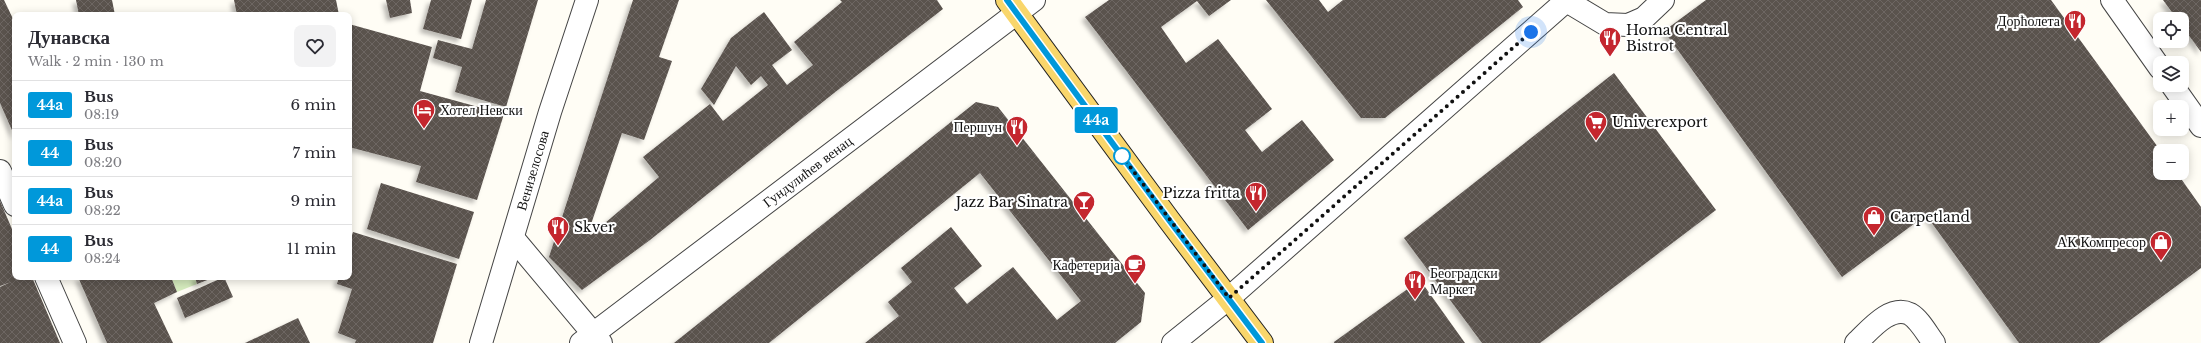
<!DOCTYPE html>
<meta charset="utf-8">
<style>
:root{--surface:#fff;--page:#f2f2f3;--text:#2b2b33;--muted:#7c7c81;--line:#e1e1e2}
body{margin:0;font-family:"Libre Baskerville",serif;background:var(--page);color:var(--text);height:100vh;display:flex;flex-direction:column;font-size:15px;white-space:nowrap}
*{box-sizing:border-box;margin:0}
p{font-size:13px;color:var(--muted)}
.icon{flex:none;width:22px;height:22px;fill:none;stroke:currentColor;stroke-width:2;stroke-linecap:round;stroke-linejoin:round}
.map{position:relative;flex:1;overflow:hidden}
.sheet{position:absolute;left:12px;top:12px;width:340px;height:268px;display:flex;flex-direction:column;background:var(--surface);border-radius:8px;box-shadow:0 2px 10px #0003}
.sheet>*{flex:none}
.badge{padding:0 8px;border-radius:3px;font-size:14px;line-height:26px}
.tools{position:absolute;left:2153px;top:12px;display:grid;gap:8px}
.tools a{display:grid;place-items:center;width:36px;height:36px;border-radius:8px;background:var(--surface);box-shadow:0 2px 10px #0003;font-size:20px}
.you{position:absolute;width:20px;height:20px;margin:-10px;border:3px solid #fff;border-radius:50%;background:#1a73e8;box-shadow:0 0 0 6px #1a73e833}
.map>.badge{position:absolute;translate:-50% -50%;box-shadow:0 0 0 2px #fff}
.round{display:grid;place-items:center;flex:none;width:42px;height:42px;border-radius:8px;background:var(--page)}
.summary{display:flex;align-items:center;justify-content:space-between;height:68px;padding:0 16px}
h1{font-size:19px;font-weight:700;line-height:30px}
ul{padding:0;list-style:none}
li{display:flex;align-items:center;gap:12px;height:48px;padding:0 16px;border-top:1px solid var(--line)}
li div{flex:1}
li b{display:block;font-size:15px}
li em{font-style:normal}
li .badge{min-width:44px;font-weight:700;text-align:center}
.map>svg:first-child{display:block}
.park{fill:#d5ebbd}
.building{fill:url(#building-cross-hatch);filter:url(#shadow)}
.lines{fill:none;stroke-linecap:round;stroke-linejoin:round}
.minor-casing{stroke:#444;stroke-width:24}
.major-casing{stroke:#222;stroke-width:24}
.minor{stroke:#fff;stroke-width:22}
.major{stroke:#f9d66b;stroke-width:22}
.line-casing{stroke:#fff;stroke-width:9}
.line{stroke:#0098da;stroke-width:6}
.walk{stroke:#111;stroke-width:4;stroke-dasharray:0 7.2}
.stop-dot{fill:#fff;stroke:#0098da;stroke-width:2}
.labels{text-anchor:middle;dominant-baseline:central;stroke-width:4;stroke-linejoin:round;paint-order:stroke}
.poi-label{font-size:14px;fill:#111;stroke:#fff;text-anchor:end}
.street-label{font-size:14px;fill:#111;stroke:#fff}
</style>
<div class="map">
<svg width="2201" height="343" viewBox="0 0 2201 343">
<defs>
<pattern id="building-cross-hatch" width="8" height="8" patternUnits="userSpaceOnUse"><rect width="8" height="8" fill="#5a524d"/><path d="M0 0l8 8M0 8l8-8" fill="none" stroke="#6d6662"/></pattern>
<filter id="shadow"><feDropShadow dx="-3.5" dy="3.5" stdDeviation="2" flood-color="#0004"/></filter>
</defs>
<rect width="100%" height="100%" fill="#fffdf5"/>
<polygon class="park" points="171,277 195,277 197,284 177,292"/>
<g class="building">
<polygon points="0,0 4,0 15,23 15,137 0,103"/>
<polygon points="76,0 112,0 115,15 79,15"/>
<polygon points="234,0 336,0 339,15 237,15"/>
<polygon points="386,0 410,0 412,13 390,18"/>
<polygon points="431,0 472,0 461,39 423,29"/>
<polygon points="486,0 538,0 506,107 455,92 462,67 433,58 438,40 472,49"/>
<polygon points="633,0 679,0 659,57 672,61 644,140 622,133 588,233 591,235 659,177 643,157 710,104 723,121 768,85 761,76 751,85 736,66 714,105 701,89 731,38 764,12 792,50 772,65 787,85 813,65 794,42 842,2 840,0 937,0 943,9 834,93 650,240 582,290 549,257"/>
<polygon points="1109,0 1231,0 1209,16 1197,1 1161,27 1186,63 1218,39 1272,109 1245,130 1262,152 1302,120 1334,160 1248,230 1085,17"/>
<polygon points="1266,0 1319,0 1328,12 1343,0 1518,0 1523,7 1385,118 1361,118"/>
<polygon points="1706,0 2051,0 2160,150 2160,173 2177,173 2201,207 2201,268 2099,343 2019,343 1926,215 1842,277 1664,31"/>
<polygon points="2163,0 2201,0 2201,52 2182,26 2182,19 2177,19"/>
<polygon points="349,24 432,47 420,91 504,114 477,200 416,182 421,166 349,147"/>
<polygon points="1614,73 1716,210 1540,343 1482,343 1404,238"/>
<polygon points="976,102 998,107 1145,293 1141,322 1115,343 865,343 899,316 888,302 912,282 901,268 951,227 982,266 954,288 967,304 1013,267 1057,320 1081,301 980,173 769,343 674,343"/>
<polygon points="381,183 474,212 459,259 367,229"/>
<polygon points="0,201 15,236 15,277 32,277 60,343 0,343 0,287 11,282 0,286"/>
<polygon points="353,232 457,264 433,343 355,343 356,340 338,333 352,289 337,284 339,277 349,277 349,245"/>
<polygon points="78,277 171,277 177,292 154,303 173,343 107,343"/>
<polygon points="195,277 215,277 197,284"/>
<polygon points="224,277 233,297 185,318 177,298"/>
<polygon points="1420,280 1465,343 1334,343 1334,342"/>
<polygon points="298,318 310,343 245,343"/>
</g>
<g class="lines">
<g class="minor-casing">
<g id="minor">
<polyline points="1565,0 1605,24 1628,25 1644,18 1663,0"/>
<polyline points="2112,0 2160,68"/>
<polyline points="2172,85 2201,126"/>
<polyline points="0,171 15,205"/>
<polyline points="513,238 601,343"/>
<polyline points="46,277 75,343"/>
<path id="s1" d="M481,343l69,-231 37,-112"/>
<path id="s2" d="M581,343l453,-343"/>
<polyline points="1173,343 1229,298 1566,1"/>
<path d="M1856,343c13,-12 34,-39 54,-29 10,6 17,20 24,29"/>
</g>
</g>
<g class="major-casing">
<polyline id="major" points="1007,0 1169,220 1262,343"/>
</g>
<use href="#minor" class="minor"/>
<use href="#major" class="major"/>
</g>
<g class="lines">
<g class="line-casing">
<polyline id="line" points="1007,0 1169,220 1262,343"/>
</g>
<use href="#line" class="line"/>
<polyline class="walk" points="1122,156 1229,298 1531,32"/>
</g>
<defs>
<g id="restaurant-pin" transform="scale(1.15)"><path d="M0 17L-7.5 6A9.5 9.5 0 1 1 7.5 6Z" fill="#c4262e" stroke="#fff"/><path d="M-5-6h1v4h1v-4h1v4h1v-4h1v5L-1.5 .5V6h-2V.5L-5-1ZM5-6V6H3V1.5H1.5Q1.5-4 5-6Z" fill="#fff"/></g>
<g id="hotel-pin" transform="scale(1.15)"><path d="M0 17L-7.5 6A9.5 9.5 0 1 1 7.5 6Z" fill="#c4262e" stroke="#fff"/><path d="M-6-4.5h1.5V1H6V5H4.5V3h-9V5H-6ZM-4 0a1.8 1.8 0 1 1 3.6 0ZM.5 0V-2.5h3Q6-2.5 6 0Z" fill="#fff"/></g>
<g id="supermarket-pin" transform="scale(1.15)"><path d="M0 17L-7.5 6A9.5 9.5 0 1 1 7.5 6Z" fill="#c4262e" stroke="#fff"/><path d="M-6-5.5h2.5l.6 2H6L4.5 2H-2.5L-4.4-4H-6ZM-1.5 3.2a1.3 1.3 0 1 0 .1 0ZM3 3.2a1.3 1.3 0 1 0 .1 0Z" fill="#fff"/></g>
<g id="bar-pin" transform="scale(1.15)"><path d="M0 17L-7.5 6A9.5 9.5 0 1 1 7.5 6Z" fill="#c4262e" stroke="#fff"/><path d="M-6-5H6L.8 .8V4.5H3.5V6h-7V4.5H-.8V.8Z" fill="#fff"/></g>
<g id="shop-pin" transform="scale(1.15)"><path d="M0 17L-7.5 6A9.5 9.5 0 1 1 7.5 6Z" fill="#c4262e" stroke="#fff"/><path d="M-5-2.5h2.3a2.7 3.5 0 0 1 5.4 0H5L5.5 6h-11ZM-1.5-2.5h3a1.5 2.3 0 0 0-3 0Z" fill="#fff"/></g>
<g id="cafe-pin" transform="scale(1.15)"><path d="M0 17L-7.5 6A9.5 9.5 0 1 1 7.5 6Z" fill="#c4262e" stroke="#fff"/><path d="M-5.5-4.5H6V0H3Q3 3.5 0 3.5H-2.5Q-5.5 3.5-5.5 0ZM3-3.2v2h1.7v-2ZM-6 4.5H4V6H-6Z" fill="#fff"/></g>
</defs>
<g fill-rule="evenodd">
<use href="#restaurant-pin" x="2075" y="21"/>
<use href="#restaurant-pin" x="1610" y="38"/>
<use href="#hotel-pin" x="424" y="110"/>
<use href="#supermarket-pin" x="1596" y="122"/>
<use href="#restaurant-pin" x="1017" y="127"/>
<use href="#restaurant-pin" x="1256" y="193"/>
<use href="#bar-pin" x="1084" y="202"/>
<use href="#shop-pin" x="1874" y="217"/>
<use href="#restaurant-pin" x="558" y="227"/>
<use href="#shop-pin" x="2161" y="242"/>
<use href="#cafe-pin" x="1135" y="265"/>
<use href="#restaurant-pin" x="1415" y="281"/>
</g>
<circle class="stop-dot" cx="1122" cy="156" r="8"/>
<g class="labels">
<g class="poi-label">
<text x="2060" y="21">Дорћолета</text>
<text x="1626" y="30" text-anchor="start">Homa Central<tspan x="1626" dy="16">Bistrot</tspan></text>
<text x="440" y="110" text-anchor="start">Хотел Невски</text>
<text x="1612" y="122" text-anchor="start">Univerexport</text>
<text x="1002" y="127">Першун</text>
<text x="1240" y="193">Pizza fritta</text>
<text x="1068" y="202">Jazz Bar Sinatra</text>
<text x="1890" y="217" text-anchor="start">Carpetland</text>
<text x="574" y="227" text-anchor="start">Skver</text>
<text x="2146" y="242">АК Компресор</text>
<text x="1120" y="265">Кафетерија</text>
<text x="1430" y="273" text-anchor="start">Београдски<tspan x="1430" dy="16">Маркет</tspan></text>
</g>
<g class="street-label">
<text stroke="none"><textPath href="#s1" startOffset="180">Венизелосова</textPath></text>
<text stroke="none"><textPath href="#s2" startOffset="284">Гундулићев венац</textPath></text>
</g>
</g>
</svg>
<div class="tools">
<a><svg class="icon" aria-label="locate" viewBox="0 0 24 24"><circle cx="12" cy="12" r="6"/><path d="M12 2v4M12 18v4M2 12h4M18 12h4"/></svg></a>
<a><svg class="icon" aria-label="layers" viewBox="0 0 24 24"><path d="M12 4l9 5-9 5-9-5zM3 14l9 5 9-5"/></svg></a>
<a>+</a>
<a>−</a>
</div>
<div class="you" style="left:1531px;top:32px"></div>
<b class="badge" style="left:1096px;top:120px;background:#0098da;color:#fff">44a</b>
<section class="sheet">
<div class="summary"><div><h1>Дунавска</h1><p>Walk · 2 min · 130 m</p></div><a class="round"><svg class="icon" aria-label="heart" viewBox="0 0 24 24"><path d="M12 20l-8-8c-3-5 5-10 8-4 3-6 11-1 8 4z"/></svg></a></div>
<ul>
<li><span class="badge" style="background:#0098da;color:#fff">44a</span><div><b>Bus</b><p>08:19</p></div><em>6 min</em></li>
<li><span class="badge" style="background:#0098da;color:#fff">44</span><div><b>Bus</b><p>08:20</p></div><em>7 min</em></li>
<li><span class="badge" style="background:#0098da;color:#fff">44a</span><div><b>Bus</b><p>08:22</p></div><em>9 min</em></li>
<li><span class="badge" style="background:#0098da;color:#fff">44</span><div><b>Bus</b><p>08:24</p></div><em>11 min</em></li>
</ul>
</section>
</div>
